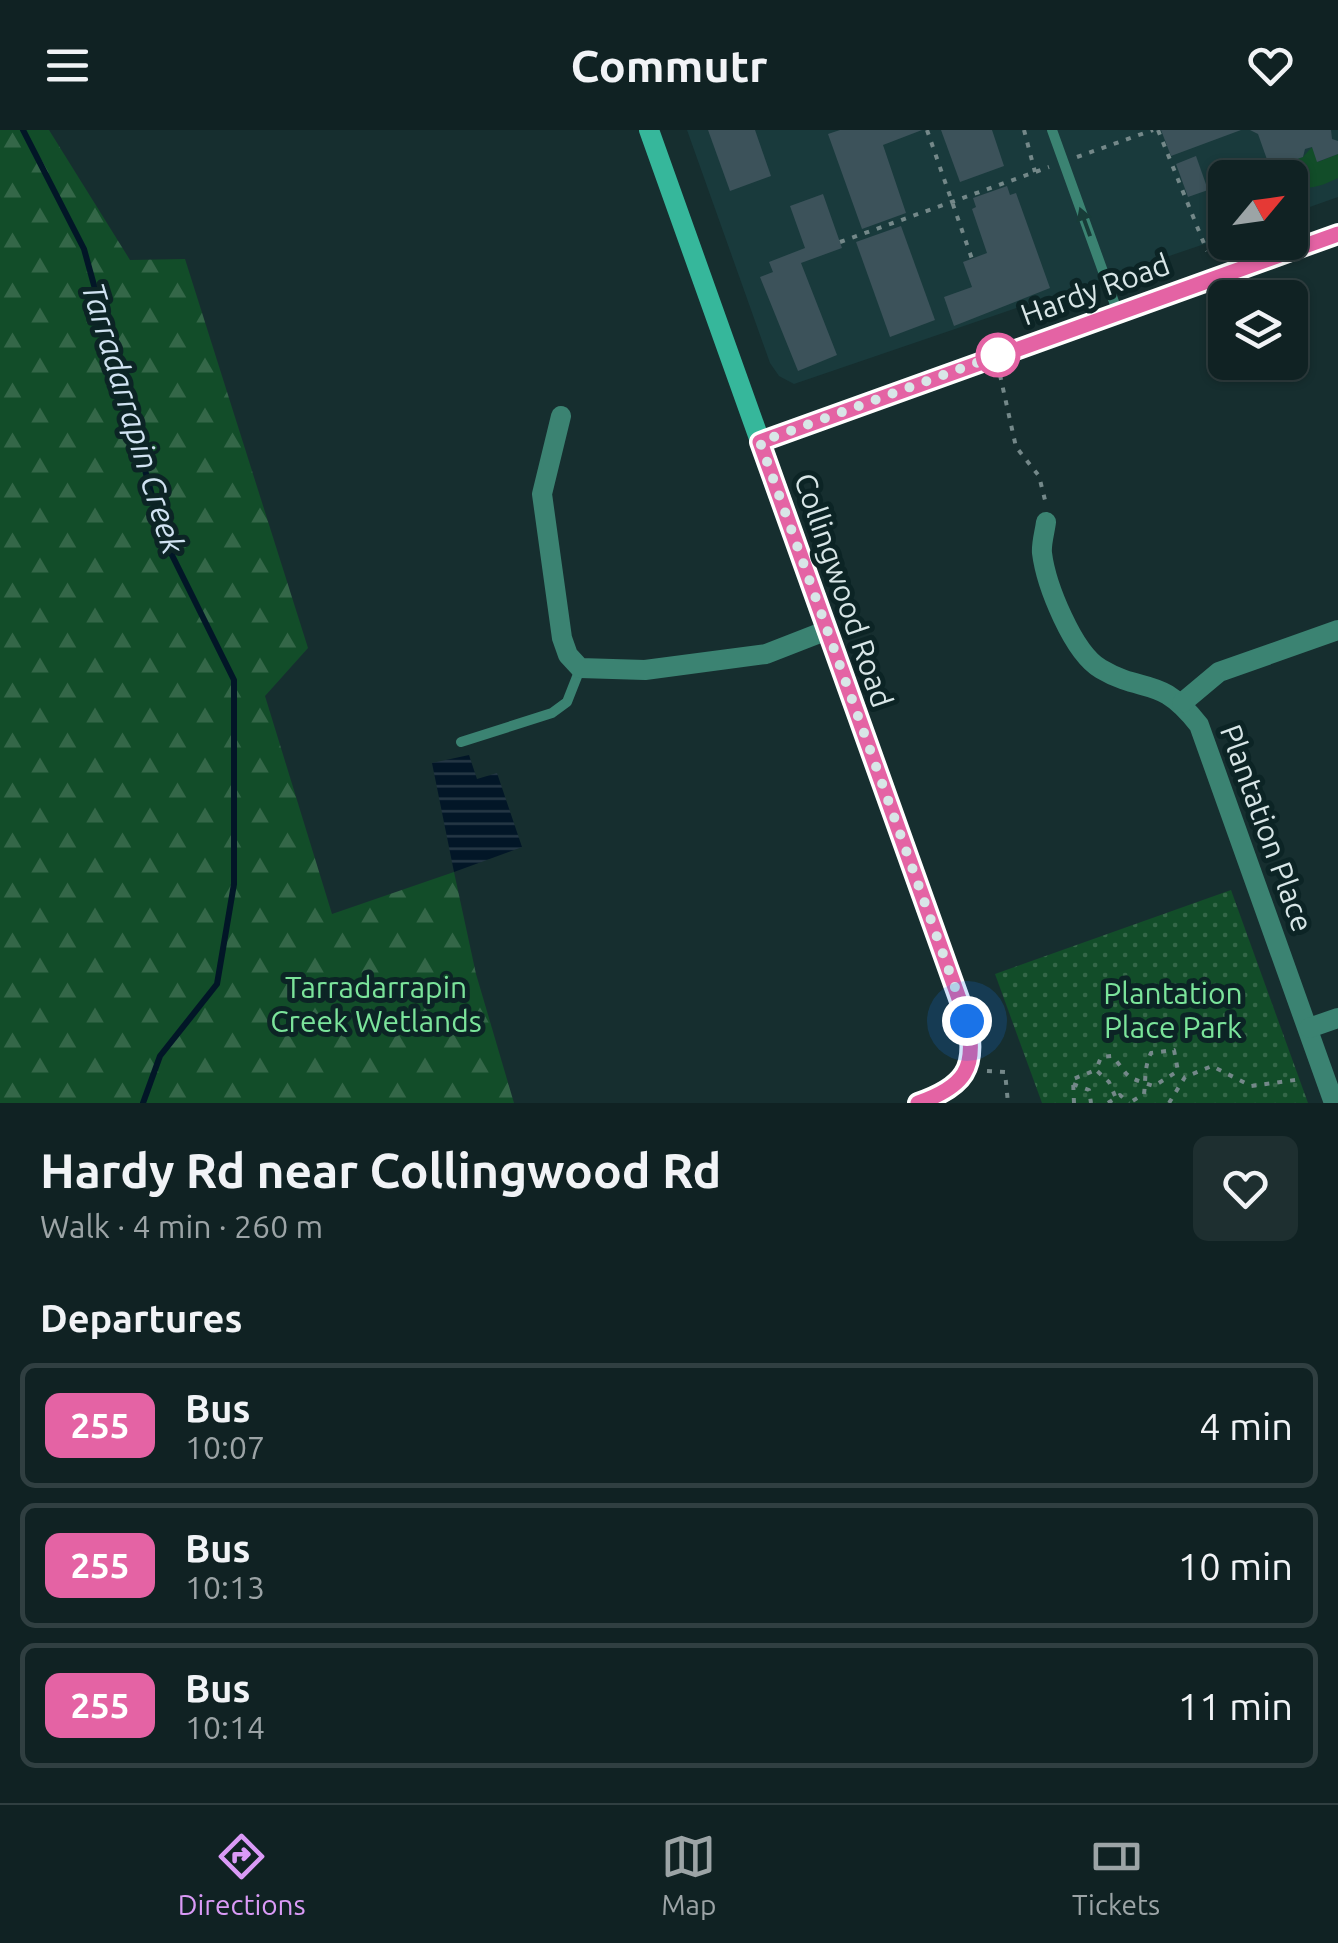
<!DOCTYPE html>
<meta charset="utf-8">
<style>
:root{--surface:#102223;--page:#1e2f30;--text:#f1f3f6;--muted:#9ca4a6;--line:#303f41;--accent:#da9af6}
body{margin:0;font-family:Ubuntu,sans-serif;background:var(--page);color:var(--text);height:100vh;display:flex;flex-direction:column;font-size:38px;white-space:nowrap}
*{box-sizing:border-box;margin:0}
p{font-size:32px;color:var(--muted)}
.icon{flex:none;width:55px;height:55px;fill:none;stroke:currentColor;stroke-width:2;stroke-linecap:round;stroke-linejoin:round}
.map{position:relative;height:973px;overflow:hidden}
.side{display:flex;flex-direction:column;background:var(--surface);flex:1}
.side>*{flex:none}
.badge{padding:0 20px;border-radius:15px;font-size:35px;line-height:65px}
.needle{width:65px;rotate:61deg}
.buttons{position:absolute;left:1208px;top:30px;display:grid;gap:20px}
.buttons a{display:grid;place-items:center;width:100px;height:100px;border-radius:15px;background:var(--surface);box-shadow:0 2px 8px #0004,0 0 0 2px var(--line);font-size:50px}
.you{position:absolute;width:50px;height:50px;margin:-25px;border:8px solid #fff;border-radius:50%;background:#1a73e8;box-shadow:0 0 0 15px #1a73e833}
.map>.badge{position:absolute;translate:-50% -50%;box-shadow:0 0 0 5px #fff}
h2{padding:0 40px;font-size:38px;line-height:90px}
.round{display:grid;place-items:center;flex:none;width:105px;height:105px;border-radius:15px;background:var(--page)}
.head{display:flex;align-items:center;justify-content:space-between;height:170px;padding:0 40px}
h1{font-size:48px;font-weight:600;line-height:75px}
ul{padding:0;list-style:none}
li{display:flex;align-items:center;gap:30px;height:125px;margin:0 20px 15px;padding:0 20px;border:5px solid var(--line);border-radius:15px}
li div{flex:1}
li b{display:block;font-size:38px}
li em{font-style:normal}
li .badge{min-width:110px;font-weight:700;text-align:center}
header{display:flex;justify-content:space-between;align-items:center;height:130px;padding:0 40px;background:var(--surface);font-size:45px;font-weight:600}
.tabs{display:flex;justify-content:space-around;align-items:center;height:140px;border-top:2px solid var(--line);background:var(--surface);font-size:28px;color:var(--muted)}
.tabs a{display:grid;justify-items:center;gap:5px}
.tabs .on{color:var(--accent)}
.map>svg:first-child{display:block}
.built{fill:#193a3c}
.forest{fill:url(#forest-firs)}
.park{fill:url(#park-dots)}
.garden{fill:#124d29}
.water{fill:url(#water-rules)}
.lines{fill:none;stroke-linecap:round;stroke-linejoin:round}
.stream{stroke:#021627;stroke-width:6}
.building{fill:#3c525a}
.path{stroke:#748889;stroke-width:4;stroke-dasharray:5 8;stroke-linecap:butt}
.lane{stroke:#3b8372;stroke-width:10}
.street{stroke:#3b8372;stroke-width:20}
.secondary{stroke:#36b79b;stroke-width:20}
.oneway{fill:#183c38}
.line-casing{stroke:#fff;stroke-width:22}
.line{stroke:#e463a4;stroke-width:15}
.walk{stroke:#d8e6e7;stroke-width:10;stroke-dasharray:0 18}
.stop-dot{fill:#fff;stroke:#e463a4;stroke-width:5}
.labels{text-anchor:middle;dominant-baseline:central;stroke-width:10;stroke-linejoin:round;paint-order:stroke}
.street-label{font-size:30px;fill:#d8e6e7;stroke:#0c2425}
.park-label{font-size:30px;fill:#7be49b;stroke:#0c2425}
.water-label{font-size:32px;font-style:italic;fill:#d0e2f1;stroke:#0c2425}
</style>
<header><svg class="icon" aria-label="menu" viewBox="0 0 24 24"><path d="M4 6h16M4 12h16M4 18h16"/></svg>Commutr<svg class="icon" aria-label="heart" viewBox="0 0 24 24"><path d="M12 20l-8-8c-3-5 5-10 8-4 3-6 11-1 8 4z"/></svg></header>
<div class="map">
<svg width="1338" height="973" viewBox="0 0 1338 973">
<defs>
<pattern id="forest-firs" width="22" height="20" patternUnits="userSpaceOnUse" patternTransform="scale(2.5)"><rect width="22" height="20" fill="#124d29"/><path d="M5 1l3.5 6h-7zM16 11l3.5 6h-7z" fill="#346748"/></pattern>
<pattern id="park-dots" width="8" height="8" patternUnits="userSpaceOnUse" patternTransform="scale(2.5)"><rect width="8" height="8" fill="#124d29"/><path d="M2 2h.1M6 6h.1" fill="none" stroke="#346748" stroke-width="1.8" stroke-linecap="round"/></pattern>
<pattern id="water-rules" width="6" height="5" patternUnits="userSpaceOnUse" patternTransform="scale(2.5)"><rect width="6" height="5" fill="#021627"/><path d="M0 2.5h6" fill="none" stroke="#263846"/></pattern>
</defs>
<rect width="100%" height="100%" fill="#162e2f"/>
<polygon class="built" points="687,0 1338,0 1338,67 1290,84 1290,48 1225,48 1225,107 794,254 779,246 770,233"/>
<polygon class="forest" points="0,0 49,0 130,130 185,129 308,518 265,566 332,784 454,742 476,844 514,973 0,973"/>
<polygon class="park" points="1231,760 1308,973 1042,973 995,844"/>
<path class="garden" d="M1312,17l6,15 20,-8v24c-16,8 -30,13 -48,7v-7l-16,-3 -4,-7 33,-11z"/>
<polygon class="water" points="469,625 477,649 497,643 522,717 454,742 432,633"/>
<g class="lines">
<polyline class="stream" points="23,0 84,119 164,409 234,550 234,754 217,854 160,926 143,973"/>
</g>
<g class="building">
<polygon points="708,0 755,0 771,46 730,61"/>
<polygon points="840,0 922,0 883,15 906,83 862,99 828,4"/>
<polygon points="941,0 992,0 1004,36 960,52"/>
<polygon points="1161,0 1241,0 1171,26"/>
<polygon points="1250,0 1331,0 1332,9 1338,11 1338,24 1317,32 1312,17 1305,19 1303,27 1270,38 1258,4"/>
<polygon points="1196,26 1208,60 1188,67 1176,34"/>
<polygon points="1007,56 1010,65 1016,63 1050,158 954,196 944,167 972,157 963,132 987,123 972,79 976,77 973,68"/>
<polygon points="823,64 842,118 801,133 837,225 798,241 760,147 773,142 769,132 805,118 790,76"/>
<polygon points="901,96 935,190 890,207 856,112"/>
</g>
<g class="lines">
<g class="path">
<polyline points="927,0 972,129"/>
<polyline points="1024,0 1035,42"/>
<polyline points="1158,0 1207,121"/>
<polyline points="1077,27 1153,0"/>
<polyline points="840,112 1049,37"/>
<polyline points="1000,245 1016,317 1039,346 1045,370"/>
<polyline points="987,941 1005,942 1008,973"/>
<polyline points="1073,954 1089,960 1091,973"/>
<path d="M1115,966l-6,-14 -13,-12 5,-13 11,-1c19,21 9,20 42,30l24,-15 -4,-21 -23,3c-7,14 -5,26 -7,41l-15,9"/>
<polyline points="1074,973 1073,949 1096,940"/>
<polyline points="1108,973 1120,965 1129,973"/>
<polyline points="1169,973 1185,947 1212,936 1251,956 1302,949"/>
</g>
<g class="lane">
<polyline points="1052,0 1118,183"/>
<polyline points="461,612 552,583 567,572 580,539"/>
</g>
<g class="street">
<polyline points="561,286 542,364 562,508 568,525 580,538 645,540 766,524 825,501"/>
<path d="M1046,392c-1,9 -5,22 -4,31 4,32 31,100 59,116 44,26 58,5 98,56l135,378"/>
<polyline points="1182,573 1219,542 1338,500"/>
<polyline points="1309,898 1338,888"/>
</g>
<g class="secondary">
<path d="M649,0l318,891c11,48 -3,66 -49,82"/>
<polyline points="760,312 1338,104"/>
</g>
</g>
<defs><path id="oneway-solid" d="M-6-.8H1V-3.2L6.5 0L1 3.2V.8H-6Z" transform="scale(2.5)"/></defs>
<use class="oneway" href="#oneway-solid" transform="translate(1085 92) rotate(-110)"/>
<g class="lines">
<g class="line-casing">
<path id="line" d="M918,973c46,-16 60,-35 49,-82l-207,-579 578,-208"/>
</g>
<use href="#line" class="line"/>
<polyline class="walk" points="967,891 760,312 998,225"/>
</g>
<circle class="stop-dot" cx="998" cy="225" r="20"/>
<g class="labels">
<g class="street-label">
<text transform="translate(1095 159) rotate(-20)">Hardy Road</text>
<text transform="translate(844 460) rotate(71)">Collingwood Road</text>
<text transform="translate(1267 698) rotate(70)">Plantation Place</text>
</g>
<g class="park-label">
<text x="376" y="857">Tarradarrapin<tspan x="376" dy="34">Creek Wetlands</tspan></text>
<text x="1173" y="863">Plantation<tspan x="1173" dy="34">Place Park</tspan></text>
</g>
<g class="water-label">
<text transform="translate(134 288) rotate(73)">Tarradarrapin Creek</text>
</g>
</g>
</svg>
<div class="buttons">
<a><svg class="needle" viewBox="-14 -14 28 28"><path d="M0-13l5 13h-10z" fill="#e53935"/><path d="M0 13l5-13h-10z" fill="#9ca4a6"/></svg></a>
<a><svg class="icon" aria-label="layers" viewBox="0 0 24 24"><path d="M12 4l9 5-9 5-9-5zM3 14l9 5 9-5"/></svg></a>
</div>
<div class="you" style="left:967px;top:891px"></div>
</div>
<section class="side">
<div class="head"><div><h1>Hardy Rd near Collingwood Rd</h1><p>Walk · 4 min · 260 m</p></div><a class="round"><svg class="icon" aria-label="heart" viewBox="0 0 24 24"><path d="M12 20l-8-8c-3-5 5-10 8-4 3-6 11-1 8 4z"/></svg></a></div>
<h2>Departures</h2>
<ul>
<li><span class="badge" style="background:#e463a4;color:#fff">255</span><div><b>Bus</b><p>10:07</p></div><em>4 min</em></li>
<li><span class="badge" style="background:#e463a4;color:#fff">255</span><div><b>Bus</b><p>10:13</p></div><em>10 min</em></li>
<li><span class="badge" style="background:#e463a4;color:#fff">255</span><div><b>Bus</b><p>10:14</p></div><em>11 min</em></li>
</ul>
</section>
<nav class="tabs">
<a class="on"><svg class="icon" aria-label="directions" viewBox="0 0 24 24"><path d="M12 3l9 9-9 9-9-9zM9 14v-3h6M13 9l2 2-2 2"/></svg>Directions</a>
<a><svg class="icon" aria-label="map" viewBox="0 0 24 24"><path d="M3 6l6-2 6 2 6-2v14l-6 2-6-2-6 2zM9 4v14M15 6v14"/></svg>Map</a>
<a><svg class="icon" aria-label="tickets" viewBox="0 0 24 24"><path d="M3 7h18v10H3zM15 7v10"/></svg>Tickets</a>
</nav>
